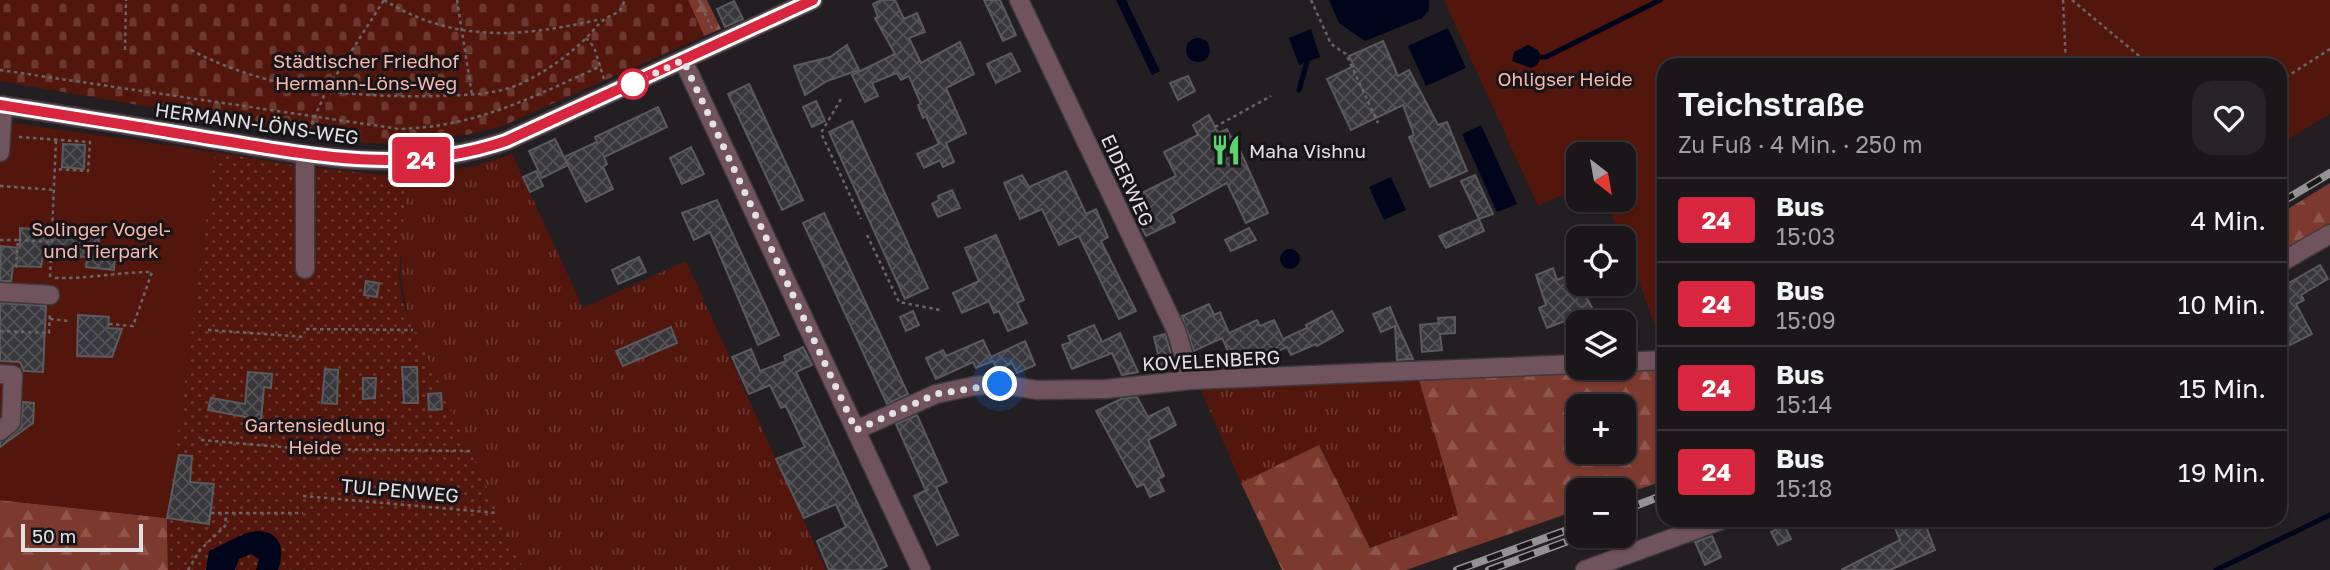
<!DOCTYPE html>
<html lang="de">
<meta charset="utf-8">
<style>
:root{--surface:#1a161a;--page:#272327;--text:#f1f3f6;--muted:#9f9fa2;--line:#383539}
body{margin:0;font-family:"Golos Text",sans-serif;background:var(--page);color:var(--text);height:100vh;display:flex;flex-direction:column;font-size:26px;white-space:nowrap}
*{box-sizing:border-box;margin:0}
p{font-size:23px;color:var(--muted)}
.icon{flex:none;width:38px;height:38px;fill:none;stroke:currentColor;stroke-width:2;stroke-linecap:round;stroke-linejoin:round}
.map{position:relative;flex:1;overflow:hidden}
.panel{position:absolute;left:1657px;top:58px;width:630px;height:469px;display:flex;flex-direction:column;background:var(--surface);border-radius:21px;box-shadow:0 2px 5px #0004,0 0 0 2px var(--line)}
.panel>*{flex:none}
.badge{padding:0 14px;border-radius:5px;font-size:24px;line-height:46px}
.needle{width:46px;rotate:149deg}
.controls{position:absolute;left:1566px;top:142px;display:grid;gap:14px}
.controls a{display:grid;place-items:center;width:70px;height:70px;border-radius:14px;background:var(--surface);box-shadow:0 2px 5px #0004,0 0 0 2px var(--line);font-size:35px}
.scale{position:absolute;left:21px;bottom:18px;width:122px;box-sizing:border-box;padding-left:7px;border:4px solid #e3e1e4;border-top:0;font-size:19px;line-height:24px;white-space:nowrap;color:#e3e1e4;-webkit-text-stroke:5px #181519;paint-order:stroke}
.you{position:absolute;width:35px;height:35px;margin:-18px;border:5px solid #fff;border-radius:50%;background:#1a73e8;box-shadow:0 0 0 10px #1a73e833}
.map>.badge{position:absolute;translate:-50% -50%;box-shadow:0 0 0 4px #fff}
.round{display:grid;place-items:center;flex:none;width:74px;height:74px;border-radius:21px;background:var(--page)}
.overview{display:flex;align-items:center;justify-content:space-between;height:119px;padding:0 21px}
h1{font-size:33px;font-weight:600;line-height:52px}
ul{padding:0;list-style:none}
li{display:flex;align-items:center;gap:21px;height:84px;padding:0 21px;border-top:2px solid var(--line)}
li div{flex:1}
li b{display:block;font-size:26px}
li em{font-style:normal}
li .badge{min-width:77px;font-weight:700;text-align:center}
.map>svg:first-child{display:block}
.grass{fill:url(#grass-tufts)}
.forest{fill:url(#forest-firs);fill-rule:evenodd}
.cemetery{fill:url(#cemetery-stones)}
.park{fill:#53160d}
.garden{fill:url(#garden-dots)}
.water{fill:#00051c}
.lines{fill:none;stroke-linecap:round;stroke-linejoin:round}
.stream{stroke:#00051c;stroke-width:5}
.building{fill:url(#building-cross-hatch);stroke:#5a5a5f;stroke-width:2}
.minor-casing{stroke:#3d393d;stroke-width:21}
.path{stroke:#696669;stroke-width:2.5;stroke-dasharray:3.5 3.5;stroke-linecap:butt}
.minor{stroke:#71535d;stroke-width:18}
.rail-casing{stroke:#959295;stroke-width:8}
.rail{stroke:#181519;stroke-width:5;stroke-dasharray:16;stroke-linecap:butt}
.line-casing{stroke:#fff;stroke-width:16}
.line{stroke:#d7263d;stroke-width:10}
.walk{stroke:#e3e1e4;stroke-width:7;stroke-dasharray:0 12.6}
.stop-dot{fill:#fff;stroke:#d7263d;stroke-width:3.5}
.labels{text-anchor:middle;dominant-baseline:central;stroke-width:6;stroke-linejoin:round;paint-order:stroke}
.park-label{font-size:19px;fill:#f7b9ac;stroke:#181519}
.street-label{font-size:19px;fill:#e3e1e4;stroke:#181519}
.poi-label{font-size:19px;fill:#e3e1e4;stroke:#181519;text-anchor:start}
</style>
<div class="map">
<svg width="2330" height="570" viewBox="0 0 2330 570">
<defs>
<pattern id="grass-tufts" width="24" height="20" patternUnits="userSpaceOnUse" patternTransform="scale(1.75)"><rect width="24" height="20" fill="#53160d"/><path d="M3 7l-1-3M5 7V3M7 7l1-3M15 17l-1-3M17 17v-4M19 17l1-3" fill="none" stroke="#6c3830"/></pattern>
<pattern id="forest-firs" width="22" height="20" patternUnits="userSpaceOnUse" patternTransform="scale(1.75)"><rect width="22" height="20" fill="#7c392e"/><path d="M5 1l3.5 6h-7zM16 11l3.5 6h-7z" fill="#8e554c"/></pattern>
<pattern id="cemetery-stones" width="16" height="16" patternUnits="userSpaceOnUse" patternTransform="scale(1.75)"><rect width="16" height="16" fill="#53160d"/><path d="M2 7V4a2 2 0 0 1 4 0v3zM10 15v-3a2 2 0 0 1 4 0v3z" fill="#6c3830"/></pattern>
<pattern id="garden-dots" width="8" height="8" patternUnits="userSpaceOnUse" patternTransform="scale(1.75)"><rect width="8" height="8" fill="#53160d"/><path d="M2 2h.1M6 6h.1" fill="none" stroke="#6c3830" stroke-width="1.8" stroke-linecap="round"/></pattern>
<pattern id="building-cross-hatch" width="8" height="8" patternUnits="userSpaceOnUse" patternTransform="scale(1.75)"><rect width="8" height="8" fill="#37373c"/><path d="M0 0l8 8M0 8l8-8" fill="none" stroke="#545458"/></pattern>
</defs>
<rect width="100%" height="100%" fill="#221e22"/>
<g class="grass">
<path d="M512,154l71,154 103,-47 140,309h-302l-111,-243c-20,-49 -10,-99 -6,-150l67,-11z"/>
<polygon points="1419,380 1458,515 1369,548 1320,446 1241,483 1200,388"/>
</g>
<g class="forest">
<polygon points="688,0 707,0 721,29 704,36"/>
<polygon points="2330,183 2330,224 2280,255 2280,214"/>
<path d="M1664,366v115l-40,13v-4h-46v20l-172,60h-124l-41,-87 78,-38 51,103 88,-33 -39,-135zM1578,406h46v46h-46z"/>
<polygon points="0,500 167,518 168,570 0,570"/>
</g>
<polygon class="cemetery" points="0,0 688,0 704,36 500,127 465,135 390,143 366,143 307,134 0,81"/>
<g class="park">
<polygon points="1444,0 2330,0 2330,114 2280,144 2280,65 1664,65 1664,354 1624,238 1603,200 1624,200 1624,154 1578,154 1578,188 1538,206"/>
<polygon points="0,121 215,152 167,518 0,500"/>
</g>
<polygon class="garden" points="215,152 305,167 407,177 399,277 403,303 524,570 168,570 167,518"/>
<g class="water">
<polygon points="1116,0 1126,0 1160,71 1152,75"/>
<polygon points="1329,0 1429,0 1429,10 1422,18 1365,41 1339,23"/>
<polygon points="1448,28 1466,68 1426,86 1408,46"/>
<polygon points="1311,29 1320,57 1299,65 1289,38"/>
<circle cx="1198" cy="50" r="12"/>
<path d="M1528,45l10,5c4,8 2,15 -7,18l-19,-7 2,-9z"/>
<polygon points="1481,125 1517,204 1497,212 1462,134"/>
<polygon points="1391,177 1406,210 1384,220 1369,187"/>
<circle cx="1290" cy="259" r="10"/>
<path d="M258,531c24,1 27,20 20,39h-22l3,-11 -8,-5 -12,5 -4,11h-29l3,-19 37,-18z"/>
</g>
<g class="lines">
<g class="stream">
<polyline points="1540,57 1546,57 1660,0"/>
<polyline points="1299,90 1307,62"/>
<polyline points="2216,570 2330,515"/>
</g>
</g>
<g class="building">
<polygon points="881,0 895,0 904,19 917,13 925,32 909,38 921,63 960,42 974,74 946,88 966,133 946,143 954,162 943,167 940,160 924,168 917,154 939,144 926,116 923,118 918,105 921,104 909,76 901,80 897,73 872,83 878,96 865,102 852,75 895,54 875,18 878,17 873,4"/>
<polygon points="984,0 1000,0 1016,35 1003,41"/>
<polygon points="734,1 743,19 725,27 717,9"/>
<polygon points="1383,41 1398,76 1409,70 1438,125 1447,122 1467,171 1430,187 1409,137 1414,135 1403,105 1351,130 1327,79 1354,66 1349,56"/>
<polygon points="847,45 859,70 827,81 805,95 794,66 830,57"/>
<polygon points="1011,53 1020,71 996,83 987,64"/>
<polygon points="1188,76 1195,91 1178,100 1170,83"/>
<polygon points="749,84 803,200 782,210 728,94"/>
<polygon points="816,101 825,121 812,127 803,107"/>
<polygon points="658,107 667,127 604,157 607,164 603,167 613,189 586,202 564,157 597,142 595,137"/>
<polygon points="1209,115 1218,133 1227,129 1230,136 1240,140 1239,148 1268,213 1246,223 1227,183 1171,214 1175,222 1146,236 1128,200 1176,176 1164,152 1198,135 1193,125"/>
<polygon points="852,121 928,288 905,299 829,132"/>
<polygon points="555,139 568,165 542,178 529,151"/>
<polygon points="63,144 85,145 84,169 62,167"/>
<polygon points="691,147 704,174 682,184 670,158"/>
<polygon points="536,171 543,186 530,192 523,177"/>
<polygon points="1066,171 1086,214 1096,209 1108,237 1101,241 1136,311 1119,319 1079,236 1059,245 1042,209 1020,219 1004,183 1022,175 1029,187"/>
<polygon points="1475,175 1493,214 1479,219 1461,181"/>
<polygon points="952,190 960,208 938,217 932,204 939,200 938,196"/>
<polygon points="717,200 779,335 758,345 710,232 694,240 682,213"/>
<polygon points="824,213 908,394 887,404 803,223"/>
<polygon points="1479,219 1484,231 1446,248 1439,236"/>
<polygon points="20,228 46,230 46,236 99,238 98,252 115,253 114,270 86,267 87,257 69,256 69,250 51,249 51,255 43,255 41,267 13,266 11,281 0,281 1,246 20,248"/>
<polygon points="1249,228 1256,240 1231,251 1225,240"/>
<polygon points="996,235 1024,300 1017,303 1027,323 1008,331 999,311 994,313 989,301 962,313 953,293 979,281 965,248"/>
<polygon points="639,257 646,272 618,284 612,270"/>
<polygon points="2320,265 2328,279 2301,295 2304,300 2296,304 2312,334 2280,350 2280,288"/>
<polygon points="1553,268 1557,280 1574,273 1593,310 1547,328 1539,308 1546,305 1536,275"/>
<polygon points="366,281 379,283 377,297 364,295"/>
<polygon points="0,303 46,306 43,372 24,371 20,362 0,361"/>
<polygon points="1209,304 1214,315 1220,312 1229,333 1257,320 1260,326 1274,320 1283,339 1307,328 1306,325 1332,311 1343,331 1317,346 1316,344 1291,355 1287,347 1272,354 1270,349 1234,364 1222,338 1194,351 1182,316"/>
<polygon points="1390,307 1396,322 1413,359 1397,360 1395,326 1381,332 1373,314"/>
<polygon points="913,311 919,325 906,331 900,317"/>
<polygon points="78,315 109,317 108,328 122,329 112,357 77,356"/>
<polygon points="1455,317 1455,333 1440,334 1442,350 1422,352 1420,325 1439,323 1438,318"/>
<polygon points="1094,325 1102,342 1120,333 1138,372 1122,375 1112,353 1072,369 1062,345 1071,342 1068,336"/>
<polygon points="671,327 677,343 623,366 616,351"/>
<polygon points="1165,334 1174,364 1161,367 1154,337"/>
<polygon points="983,340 992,359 991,357 1025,341 1035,365 1017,373 1012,363 997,370 993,361 976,368 973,362 936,379 926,358 943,350 946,356"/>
<polygon points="803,347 812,365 796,372 887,566 878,570 829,570 817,541 846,527 836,504 804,518 776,459 805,447 786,406 781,408 770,385 749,394 732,357 751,349 760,371 786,361 784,356"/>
<polygon points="402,367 417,367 418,403 404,403"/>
<polygon points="325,369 338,370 337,404 322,403"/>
<polygon points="248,372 272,374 271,388 264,387 261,420 208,410 211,398 245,404"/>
<polygon points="363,378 376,378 375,398 363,399"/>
<polygon points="441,393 442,409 429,410 428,394"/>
<polygon points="1137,397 1148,417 1168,407 1176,425 1148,440 1164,476 1158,479 1164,491 1150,497 1144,484 1137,487 1096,411 1121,399"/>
<polygon points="23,402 34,403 33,423 0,447 0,442 21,428"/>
<polygon points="917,415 947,482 936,487 958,535 937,545 914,496 929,489 926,491 896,424"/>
<polygon points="179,455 192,456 190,482 214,484 209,524 167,518"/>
<polygon points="1913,520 1947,520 1927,529 1935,550 1890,570 1841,570 1900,540 1895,528"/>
<polygon points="1784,525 1791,539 1778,545 1771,532"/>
<polygon points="1712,536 1721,557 1705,565 1695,542"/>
</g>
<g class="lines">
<g class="minor-casing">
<g id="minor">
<polyline points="1019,0 1176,330 1191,380"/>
<polyline points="683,60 921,570"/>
<path d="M0,105c70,11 141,22 211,34 104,17 191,37 295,2l307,-141"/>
<polyline points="0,152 3,105"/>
<polyline points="2280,263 2330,234"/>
<polyline points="305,269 305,154"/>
<polyline points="0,292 50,295"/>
<polyline points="1624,362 1664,360"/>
<polyline points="0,374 13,375 11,422 0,431"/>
<polyline points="856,430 936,394 974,386 1000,384 1037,390 1106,389 1191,380 1578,364"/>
<polyline points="1585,570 1722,520"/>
</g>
</g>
<g class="path">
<path d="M384,0c71,44 139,37 217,19"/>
<polyline points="457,0 472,95"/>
<polyline points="699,0 712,29"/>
<polyline points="1311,0 1331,44 1346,54 1378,123"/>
<polyline points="2063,0 2066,65"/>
<polyline points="2072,0 2150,65"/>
<polyline points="586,38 594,47 604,79"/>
<polyline points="125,50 126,0"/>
<path d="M191,50c76,40 163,48 248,46 28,-1 57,-1 83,-13 23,-11 43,-25 61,-42 15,-14 15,-21 36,-29l6,-12"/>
<path d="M0,70l399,59c77,-2 134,-32 202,-63"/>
<polyline points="2280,81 2330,49"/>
<polyline points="841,99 821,133 861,219"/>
<polyline points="1215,127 1271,96"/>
<polyline points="19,137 90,142 88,171 55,169"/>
<polyline points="306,137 326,91 384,0"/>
<polyline points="0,186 54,190"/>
<polyline points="867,235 899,302 940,310"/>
<polyline points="0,240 18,240 16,267 12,268"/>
<polyline points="18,240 52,242"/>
<polyline points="50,277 56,140"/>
<path d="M55,278c33,1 64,-6 97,-6l-19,54 -24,-2"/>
<polyline points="50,319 70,321"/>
<polyline points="306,329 413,330"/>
<polyline points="208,330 306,337"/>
<polyline points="0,331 49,333 50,312"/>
<polyline points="201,440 304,449 470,451"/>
<polyline points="303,496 498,513"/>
<polyline points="211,513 303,513"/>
<polyline points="188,570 200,550 225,526 226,514"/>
</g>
<use href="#minor" class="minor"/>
<g class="rail-casing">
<g id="rail">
<polyline points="2280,203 2330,173"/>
<polyline points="1624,510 1664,495"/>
<polyline points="1457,570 1578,526"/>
<polyline points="1489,570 1568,541"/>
</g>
</g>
<use href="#rail" class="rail"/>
</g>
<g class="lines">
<g class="line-casing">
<path id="line" d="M0,105c70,11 141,22 211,34 104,16 192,37 295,2l307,-141"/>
</g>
<use href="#line" class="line"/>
<polyline class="walk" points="633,84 683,60 856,430 936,394 1000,384"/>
</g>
<defs>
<g id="restaurant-bare" transform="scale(2.415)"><path d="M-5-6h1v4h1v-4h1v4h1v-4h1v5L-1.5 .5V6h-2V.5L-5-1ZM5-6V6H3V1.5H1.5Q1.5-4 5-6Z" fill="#58d56f" stroke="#181519" stroke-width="2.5" paint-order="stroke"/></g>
</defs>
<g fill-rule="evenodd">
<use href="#restaurant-bare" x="1226" y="150"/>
</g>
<circle class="stop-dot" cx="633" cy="84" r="14"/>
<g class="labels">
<g class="park-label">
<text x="366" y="60">Städtischer Friedhof<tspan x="366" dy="22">Hermann-Löns-Weg</tspan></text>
<text x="1565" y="78">Ohligser Heide</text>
<text x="101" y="228">Solinger Vogel-<tspan x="101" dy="22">und Tierpark</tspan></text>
<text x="315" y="424">Gartensiedlung<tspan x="315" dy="22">Heide</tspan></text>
</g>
<g class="street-label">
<text transform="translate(257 123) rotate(8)">HERMANN-LÖNS-WEG</text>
<text transform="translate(1128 180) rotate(65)">EIDERWEG</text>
<text transform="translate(1211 360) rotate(-3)">KOVELENBERG</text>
<text transform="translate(400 490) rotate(5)">TULPENWEG</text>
</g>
<g class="poi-label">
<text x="1249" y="150">Maha Vishnu</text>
</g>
</g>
</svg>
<div class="controls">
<a><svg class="needle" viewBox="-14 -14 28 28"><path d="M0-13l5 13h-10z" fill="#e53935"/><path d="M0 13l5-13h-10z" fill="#9f9fa2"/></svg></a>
<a><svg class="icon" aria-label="locate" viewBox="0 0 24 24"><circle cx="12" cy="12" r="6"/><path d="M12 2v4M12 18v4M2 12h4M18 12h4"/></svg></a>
<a><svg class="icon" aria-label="layers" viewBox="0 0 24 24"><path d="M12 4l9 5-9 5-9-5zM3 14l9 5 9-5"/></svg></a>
<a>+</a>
<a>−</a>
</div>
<div class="scale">50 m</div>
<div class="you" style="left:1000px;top:384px"></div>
<b class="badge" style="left:421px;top:160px;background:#d7263d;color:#fff">24</b>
<section class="panel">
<div class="overview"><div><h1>Teichstraße</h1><p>Zu Fuß · 4 Min. · 250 m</p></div><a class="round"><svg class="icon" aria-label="heart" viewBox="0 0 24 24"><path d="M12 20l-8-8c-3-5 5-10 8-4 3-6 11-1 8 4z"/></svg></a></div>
<ul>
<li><span class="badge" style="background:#d7263d;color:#fff">24</span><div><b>Bus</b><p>15:03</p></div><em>4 Min.</em></li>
<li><span class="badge" style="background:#d7263d;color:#fff">24</span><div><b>Bus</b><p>15:09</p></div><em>10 Min.</em></li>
<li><span class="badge" style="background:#d7263d;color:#fff">24</span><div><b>Bus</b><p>15:14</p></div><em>15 Min.</em></li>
<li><span class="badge" style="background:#d7263d;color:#fff">24</span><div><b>Bus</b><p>15:18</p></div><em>19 Min.</em></li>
</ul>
</section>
</div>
